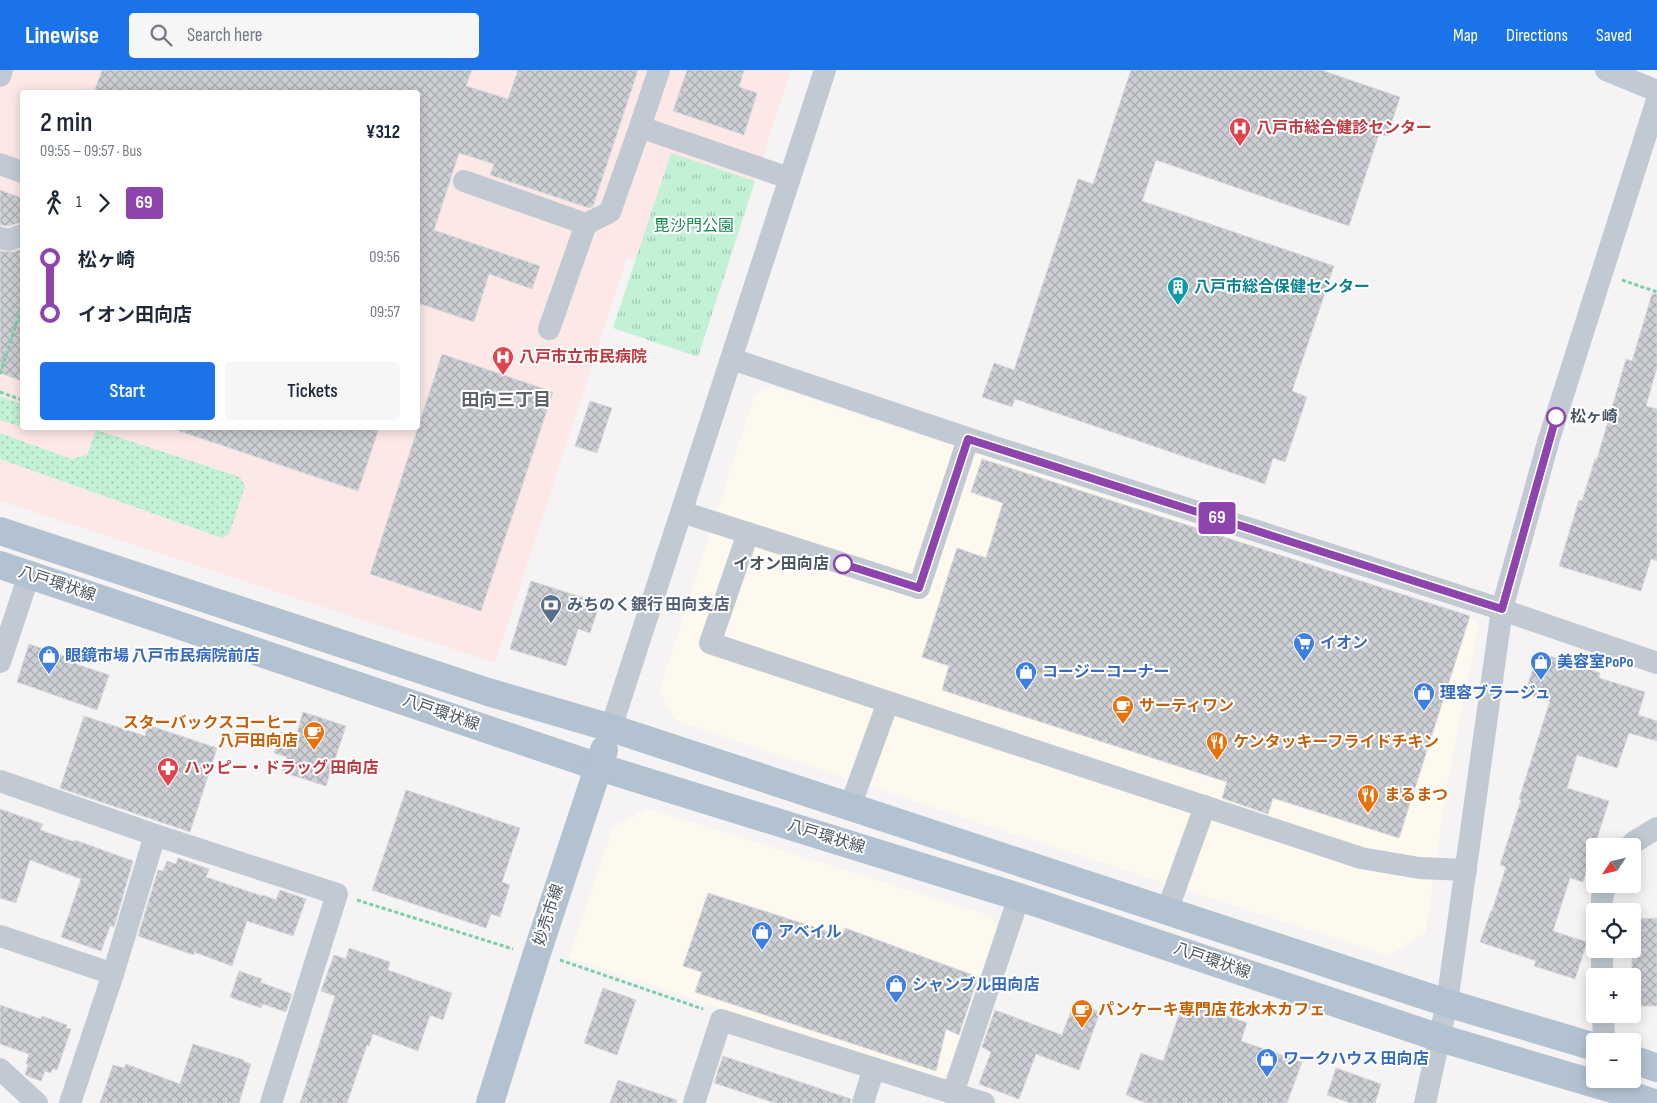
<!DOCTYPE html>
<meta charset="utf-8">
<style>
:root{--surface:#fff;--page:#f6f6f7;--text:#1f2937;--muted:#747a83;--accent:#1a73e8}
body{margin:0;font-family:"Sofia Sans Condensed","Noto Sans JP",sans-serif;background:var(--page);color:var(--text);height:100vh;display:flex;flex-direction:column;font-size:19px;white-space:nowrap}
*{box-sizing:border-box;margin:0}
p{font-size:16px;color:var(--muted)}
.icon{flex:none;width:28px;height:28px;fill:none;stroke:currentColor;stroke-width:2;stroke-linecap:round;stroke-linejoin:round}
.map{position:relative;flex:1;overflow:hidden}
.details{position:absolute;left:20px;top:20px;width:400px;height:340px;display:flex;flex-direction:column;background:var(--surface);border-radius:5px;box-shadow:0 2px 12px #0003}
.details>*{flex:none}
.badge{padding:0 10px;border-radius:4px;font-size:18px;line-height:32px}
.needle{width:32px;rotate:235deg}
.tools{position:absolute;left:1586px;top:768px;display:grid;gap:10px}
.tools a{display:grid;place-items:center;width:55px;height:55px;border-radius:5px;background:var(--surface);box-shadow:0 2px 12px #0003;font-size:25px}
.map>.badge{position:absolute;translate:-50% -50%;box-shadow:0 0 0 2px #fff}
.legs{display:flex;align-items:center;gap:8px;height:55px;padding:0 20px;font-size:16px}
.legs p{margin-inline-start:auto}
.head{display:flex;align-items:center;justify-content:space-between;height:85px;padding:0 20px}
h1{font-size:28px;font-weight:600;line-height:38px}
.button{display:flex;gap:10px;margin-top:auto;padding:10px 20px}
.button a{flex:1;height:58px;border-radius:5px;background:var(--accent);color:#fff;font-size:20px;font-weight:600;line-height:58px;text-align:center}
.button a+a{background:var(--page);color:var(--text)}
ul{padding:0 20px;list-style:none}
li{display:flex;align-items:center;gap:18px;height:55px;font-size:19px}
li i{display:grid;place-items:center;width:8px;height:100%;margin:0 6px;background:currentColor}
li i::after{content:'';width:12px;height:12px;margin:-6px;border:4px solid;border-radius:50%;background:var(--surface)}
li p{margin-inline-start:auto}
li:first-child i{background:linear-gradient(#0000 50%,currentColor 0)}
li:last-child i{background:linear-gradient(currentColor 50%,#0000 0)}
header{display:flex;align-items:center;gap:30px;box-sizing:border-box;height:70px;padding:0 25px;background:var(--accent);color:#fff}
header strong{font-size:24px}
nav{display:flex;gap:28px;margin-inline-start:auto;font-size:18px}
.search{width:350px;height:45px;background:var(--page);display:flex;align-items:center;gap:12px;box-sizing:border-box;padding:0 18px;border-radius:5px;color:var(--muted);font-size:19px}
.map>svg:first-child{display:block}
.commercial{fill:#fdf9ef}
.medical{fill:#fce8e6;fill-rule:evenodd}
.grass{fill:url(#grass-dots)}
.park{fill:url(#park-tufts)}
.building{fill:url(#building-cross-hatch);stroke:#d7d9de}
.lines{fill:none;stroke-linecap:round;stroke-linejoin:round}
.path{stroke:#7ad0a6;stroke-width:3;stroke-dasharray:4 2.5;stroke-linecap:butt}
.minor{stroke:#c1cad2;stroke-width:22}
.major{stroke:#b3c2d1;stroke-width:28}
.line-1-casing{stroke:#fff;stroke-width:11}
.line-1{stroke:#8e44ad;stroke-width:8}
.stop-1-dot{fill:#fff;stroke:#8e44ad;stroke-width:2.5}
.labels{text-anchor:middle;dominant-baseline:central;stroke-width:4;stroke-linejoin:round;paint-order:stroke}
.health-label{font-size:16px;font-weight:bold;fill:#be3a42;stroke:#fff;text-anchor:start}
.park-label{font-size:16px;fill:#17864f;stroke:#fff}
.culture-label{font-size:16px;font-weight:bold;fill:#0d838f;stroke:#fff;text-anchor:start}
.stop-label{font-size:16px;font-weight:bold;fill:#4a5661;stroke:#fff;text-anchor:start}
.street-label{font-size:16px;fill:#4a5661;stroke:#fff}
.service-label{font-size:16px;font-weight:bold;fill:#4e5e75;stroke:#fff;text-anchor:start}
.shop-label{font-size:16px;font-weight:bold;fill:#366cbe;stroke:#fff;text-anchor:start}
.food-label{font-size:16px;font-weight:bold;fill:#c56008;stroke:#fff;text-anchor:start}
.neighbourhood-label{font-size:18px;font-weight:bold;fill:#5f6368;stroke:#fff}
</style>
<header>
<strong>Linewise</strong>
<div class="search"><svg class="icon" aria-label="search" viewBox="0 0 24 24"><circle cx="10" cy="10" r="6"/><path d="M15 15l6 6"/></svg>Search here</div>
<nav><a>Map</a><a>Directions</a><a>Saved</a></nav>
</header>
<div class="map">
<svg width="1657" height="1033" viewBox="0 0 1657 1033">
<defs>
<pattern id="grass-dots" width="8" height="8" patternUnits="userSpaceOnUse" patternTransform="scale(1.25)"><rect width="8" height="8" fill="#c3f1d5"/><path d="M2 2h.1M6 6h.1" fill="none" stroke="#a0c6b0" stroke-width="1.8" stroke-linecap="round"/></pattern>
<pattern id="park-tufts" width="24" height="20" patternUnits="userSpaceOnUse" patternTransform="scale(1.25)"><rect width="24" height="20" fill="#c3f1d5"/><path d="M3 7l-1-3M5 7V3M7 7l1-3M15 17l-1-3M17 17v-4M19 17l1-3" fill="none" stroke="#a0c6b0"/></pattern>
<pattern id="building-cross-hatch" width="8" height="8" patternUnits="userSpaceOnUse" patternTransform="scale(1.25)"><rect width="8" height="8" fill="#cdcfd5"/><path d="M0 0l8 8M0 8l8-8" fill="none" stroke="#a8abb0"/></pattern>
</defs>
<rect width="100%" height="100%" fill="#f5f3f3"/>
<g class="commercial">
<polygon points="772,316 1471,546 1478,557 1446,721 1426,862 1389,886 979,753 676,651 659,622 755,324"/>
<polygon points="647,738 991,846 999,859 951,1001 938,1011 569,888 613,757"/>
</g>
<path class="medical" d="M0,0h791l-36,111 -84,-28 -34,107 -10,-2 -132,405 -495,-162zM22,22h396v336h-396z"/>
<g class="grass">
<polygon points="0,326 22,334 22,357 0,350"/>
<polygon points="96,360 240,407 245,416 229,465 222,468 0,389 0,363 71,389 87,385"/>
</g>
<polygon class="park" points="671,83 755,111 698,287 613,258"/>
<g class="building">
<polygon points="102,0 472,0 466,16 508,29 518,0 638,0 593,136 589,138 490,105 494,94 459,83 434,160 540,196 532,219 489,204 474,252 418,233 418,22 94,22"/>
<polygon points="687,0 744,0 739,17 757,23 744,65 673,41"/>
<polygon points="1131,0 1321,0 1400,27 1387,66 1379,64 1349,156 1156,90 1142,131 1334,196 1292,321 1307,327 1285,392 1273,388 1265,414 1015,329 1012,337 982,327 994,293 1014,300 1078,109 1093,114"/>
<polygon points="0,120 22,128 22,152 8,156 0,155"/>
<polygon points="22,179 22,311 0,303 0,181 13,182"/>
<polygon points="1652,224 1657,224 1657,297 1646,336 1657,339 1657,491 1651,489 1641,521 1559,496 1579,430 1582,431 1595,389 1597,389 1626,289 1632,291"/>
<polygon points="442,284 553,322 481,541 370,504"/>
<polygon points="590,331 612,338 597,383 575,376"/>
<polygon points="180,358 379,358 358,421 179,361"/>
<polygon points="982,389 1470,546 1399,768 1273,728 1268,744 1222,728 1227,712 942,620 949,596 922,587 957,478 986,488 1003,433 971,422"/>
<polygon points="531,511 600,533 590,563 578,559 566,596 510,579"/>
<polygon points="29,574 78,591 76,594 109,605 97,640 17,612"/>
<polygon points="1538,582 1600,603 1599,608 1645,622 1638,645 1657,651 1657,671 1629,663 1617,698 1577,685 1567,718 1609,731 1583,812 1570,808 1553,861 1587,872 1575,909 1534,896 1536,891 1480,872 1491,841 1492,841 1506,797 1500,795 1521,730 1519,729 1550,631 1525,624"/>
<polygon points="303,642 346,656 326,716 282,702 287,687 274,683 281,662 294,666 295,662 297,663"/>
<polygon points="84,646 145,666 148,655 217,678 190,762 60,718"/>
<polygon points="406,720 520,758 502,812 510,815 500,847 491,844 486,858 372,820"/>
<polygon points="0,739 43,754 40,760 75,772 75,770 133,791 114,857 110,856 101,881 61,867 81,809 30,790 16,833 0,828"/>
<polygon points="178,788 209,799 206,807 262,826 263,825 276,830 280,820 306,829 293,866 247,851 232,896 194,882 194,885 138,866 158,800 163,801 167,791 176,794"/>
<polygon points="708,823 842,866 845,858 978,907 959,965 946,959 936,1001 695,922 702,902 683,896"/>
<polygon points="1657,848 1657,936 1637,936 1637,935 1632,935 1632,849"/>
<polygon points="349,878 390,892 388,900 452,923 443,950 430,945 418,981 373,964 369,976 367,975 347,1033 300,1033 335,926 321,921 334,885 346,889"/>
<polygon points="239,901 262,909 260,912 292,924 286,942 263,934 261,938 230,927"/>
<polygon points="603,918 636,930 617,985 584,973"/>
<polygon points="1184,930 1247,953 1241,971 1302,992 1287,1033 1146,1033 1126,1025 1141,983 1163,991"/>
<polygon points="1074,933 1100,942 1079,1000 1036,984 1019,1029 979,1014 991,982 982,977 995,940 1062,965"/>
<polygon points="0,935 41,949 42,946 67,955 66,958 71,959 57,1000 52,999 51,1003 45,1001 41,1011 27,1006 25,1004 28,995 26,994 29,984 0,974"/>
<polygon points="193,974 244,990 244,992 251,994 239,1033 100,1033 113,995 124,998 126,994 180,1014"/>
<polygon points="723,986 851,1029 850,1033 775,1033 714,1013"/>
<polygon points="1336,998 1381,1014 1375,1033 1350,1033 1327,1025"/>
<polygon points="618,1010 677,1030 676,1033 610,1033"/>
</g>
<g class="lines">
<g class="path">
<polyline points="1622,210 1657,222"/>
<polyline points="0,304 22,236"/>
<polyline points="0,322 22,330"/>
<polyline points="357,830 513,879"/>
<polyline points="560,890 703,939"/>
</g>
<g class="minor">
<polyline points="659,0 640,57 789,108"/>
<polyline points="1606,0 1657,21"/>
<polyline points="0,6 2,0"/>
<polyline points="0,94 22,102"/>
<polyline points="464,111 586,154 610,142 640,57"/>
<polyline points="0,168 9,170 22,165"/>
<polyline points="549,259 586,154"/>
<polyline points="732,289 982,373 1488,535 1657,593"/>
<polyline points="682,442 919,518 968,369"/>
<polyline points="748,463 710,573 888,632"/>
<polyline points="0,592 29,505"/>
<polyline points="611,658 825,0"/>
<polyline points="0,711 155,765 337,824 271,1033"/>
<polyline points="850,737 888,632 1361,788 1419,798 1466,800"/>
<polyline points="1630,776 1634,772 1657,758"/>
<polyline points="1167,841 1205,736"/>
<polyline points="1602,841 1602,828 1606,814"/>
<polyline points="0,866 113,904"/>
<polyline points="1602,879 1602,906"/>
<polyline points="1603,944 1604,971"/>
<polyline points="0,999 37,1033"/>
<polyline points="953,1023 1019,827"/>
<polyline points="70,1033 113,904 155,765"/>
<polyline points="694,1033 721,950 984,1033"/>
<polyline points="863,1033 874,998"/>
<polyline points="1425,1033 1447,933 1502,539 1549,369 1657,30"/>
</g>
<g class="major">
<polyline points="0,461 488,622 611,658 1447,933 1595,977"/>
<polyline points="0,495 599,697 1019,827 1440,968 1609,1018 1654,1033"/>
<polyline points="1632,989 1657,998"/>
<polyline points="490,1033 536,886 604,680"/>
</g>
</g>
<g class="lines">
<g class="line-1-casing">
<polyline id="line-1" points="843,494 919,518 968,369 1502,539 1556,347"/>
</g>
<use href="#line-1" class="line-1"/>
</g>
<defs>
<g id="hospital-pin" transform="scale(1.125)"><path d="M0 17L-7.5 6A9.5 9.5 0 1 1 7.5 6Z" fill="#e0444e" stroke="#fff"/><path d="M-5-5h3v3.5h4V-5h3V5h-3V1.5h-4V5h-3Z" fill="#fff"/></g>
<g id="building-pin" transform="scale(1.125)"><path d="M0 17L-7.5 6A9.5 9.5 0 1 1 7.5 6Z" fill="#0f9aa8" stroke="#fff"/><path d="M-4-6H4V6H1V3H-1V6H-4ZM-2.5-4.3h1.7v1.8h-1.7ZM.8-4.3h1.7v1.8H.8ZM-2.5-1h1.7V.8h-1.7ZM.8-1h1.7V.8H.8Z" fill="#fff"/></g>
<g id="bank-pin" transform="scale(1.125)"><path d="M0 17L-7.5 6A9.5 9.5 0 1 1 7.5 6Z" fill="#5c6f8a" stroke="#fff"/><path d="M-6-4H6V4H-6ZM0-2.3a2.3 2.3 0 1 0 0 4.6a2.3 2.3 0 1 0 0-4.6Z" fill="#fff"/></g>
<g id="supermarket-pin" transform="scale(1.125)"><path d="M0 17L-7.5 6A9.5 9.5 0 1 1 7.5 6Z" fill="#3f7fe0" stroke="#fff"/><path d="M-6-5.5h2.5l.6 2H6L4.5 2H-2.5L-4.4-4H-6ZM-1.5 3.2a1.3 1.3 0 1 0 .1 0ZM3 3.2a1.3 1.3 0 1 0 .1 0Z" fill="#fff"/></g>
<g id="shop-pin" transform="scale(1.125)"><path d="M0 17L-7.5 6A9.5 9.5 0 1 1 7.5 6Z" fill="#3f7fe0" stroke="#fff"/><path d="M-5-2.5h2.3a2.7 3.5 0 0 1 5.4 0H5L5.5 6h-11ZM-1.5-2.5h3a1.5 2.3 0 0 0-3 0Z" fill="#fff"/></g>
<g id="cafe-pin" transform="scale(1.125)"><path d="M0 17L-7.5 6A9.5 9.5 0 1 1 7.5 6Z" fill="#e8710a" stroke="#fff"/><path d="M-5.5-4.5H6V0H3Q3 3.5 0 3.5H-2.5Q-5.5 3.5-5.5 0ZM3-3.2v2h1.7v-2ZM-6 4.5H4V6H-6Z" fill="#fff"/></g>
<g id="restaurant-pin" transform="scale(1.125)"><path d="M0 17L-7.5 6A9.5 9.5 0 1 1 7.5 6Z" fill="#e8710a" stroke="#fff"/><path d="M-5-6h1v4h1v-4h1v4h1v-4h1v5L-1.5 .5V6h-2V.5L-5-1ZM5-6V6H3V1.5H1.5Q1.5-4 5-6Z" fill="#fff"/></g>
<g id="pharmacy-pin" transform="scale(1.125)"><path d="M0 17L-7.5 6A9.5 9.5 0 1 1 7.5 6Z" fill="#e0444e" stroke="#fff"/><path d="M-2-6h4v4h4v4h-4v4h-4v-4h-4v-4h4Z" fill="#fff"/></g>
</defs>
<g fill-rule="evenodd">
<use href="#hospital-pin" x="1240" y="58"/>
<use href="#building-pin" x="1178" y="217"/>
<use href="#hospital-pin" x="503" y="287"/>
<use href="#bank-pin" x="551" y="535"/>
<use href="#supermarket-pin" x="1304" y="573"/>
<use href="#shop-pin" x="49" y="586"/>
<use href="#shop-pin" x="1541" y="592"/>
<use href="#shop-pin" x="1026" y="602"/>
<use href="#shop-pin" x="1424" y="623"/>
<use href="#cafe-pin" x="1123" y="636"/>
<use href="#cafe-pin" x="314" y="662"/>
<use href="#restaurant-pin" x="1217" y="672"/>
<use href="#pharmacy-pin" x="168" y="698"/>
<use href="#restaurant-pin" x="1368" y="725"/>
<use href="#shop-pin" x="762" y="862"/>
<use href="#shop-pin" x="896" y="915"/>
<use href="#cafe-pin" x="1082" y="940"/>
<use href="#shop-pin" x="1267" y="989"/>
</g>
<g class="stop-1-dot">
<circle cx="1556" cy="347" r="9"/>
<circle cx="843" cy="494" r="9"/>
</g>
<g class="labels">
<g class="health-label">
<text x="1256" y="58">八戸市総合健診センター</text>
<text x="519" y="287">八戸市立市民病院</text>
<text x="184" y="698">ハッピー・ドラッグ 田向店</text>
</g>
<g class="park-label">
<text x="694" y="156">毘沙門公園</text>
</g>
<g class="culture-label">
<text x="1194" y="217">八戸市総合保健センター</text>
</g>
<g class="stop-label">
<text x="1570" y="347">松ヶ崎</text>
<text x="829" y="494" text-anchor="end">イオン田向店</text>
</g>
<g class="street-label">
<text transform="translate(57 514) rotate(18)">八戸環状線</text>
<text transform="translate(441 643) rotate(19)">八戸環状線</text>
<text transform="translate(826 767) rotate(17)">八戸環状線</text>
<text transform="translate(549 845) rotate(-72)">妙売市線</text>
<text transform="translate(1212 891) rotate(19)">八戸環状線</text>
</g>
<g class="service-label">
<text x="567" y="535">みちのく銀行 田向支店</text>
</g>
<g class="shop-label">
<text x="1320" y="573">イオン</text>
<text x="65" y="586">眼鏡市場 八戸市民病院前店</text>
<text x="1557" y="592">美容室PoPo</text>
<text x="1042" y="602">コージーコーナー</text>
<text x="1440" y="623">理容ブラージュ</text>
<text x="778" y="862">アベイル</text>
<text x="912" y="915">シャンブル田向店</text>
<text x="1283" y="989">ワークハウス 田向店</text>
</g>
<g class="food-label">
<text x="1139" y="636">サーティワン</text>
<text x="298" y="653" text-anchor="end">スターバックスコーヒー<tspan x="298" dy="18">八戸田向店</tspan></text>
<text x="1233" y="672">ケンタッキーフライドチキン</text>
<text x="1384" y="725">まるまつ</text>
<text x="1098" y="940">パンケーキ専門店 花水木カフェ</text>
</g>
<g class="neighbourhood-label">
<text x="506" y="330">田向三丁目</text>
</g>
</g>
</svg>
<div class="tools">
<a><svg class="needle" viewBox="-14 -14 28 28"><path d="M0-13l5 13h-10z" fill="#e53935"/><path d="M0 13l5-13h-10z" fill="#747a83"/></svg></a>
<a><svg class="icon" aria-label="locate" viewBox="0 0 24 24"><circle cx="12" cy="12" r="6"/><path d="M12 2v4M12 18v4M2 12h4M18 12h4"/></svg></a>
<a>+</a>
<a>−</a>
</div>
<b class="badge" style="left:1217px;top:448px;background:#8e44ad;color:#fff">69</b>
<section class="details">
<div class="head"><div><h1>2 min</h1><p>09:55 – 09:57 · Bus</p></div><b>¥312</b></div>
<div class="legs"><svg class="icon" aria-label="walk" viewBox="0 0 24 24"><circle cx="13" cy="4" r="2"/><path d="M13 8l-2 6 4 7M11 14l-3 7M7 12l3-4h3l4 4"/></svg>1<svg class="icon" aria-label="forward" viewBox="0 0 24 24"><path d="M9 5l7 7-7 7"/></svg><b class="badge" style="background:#8e44ad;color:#fff">69</b></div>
<ul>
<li><i style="color:#8e44ad"></i><b>松ヶ崎</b><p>09:56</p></li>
<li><i style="color:#8e44ad"></i><b>イオン田向店</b><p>09:57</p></li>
</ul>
<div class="button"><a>Start</a><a>Tickets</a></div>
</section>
</div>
